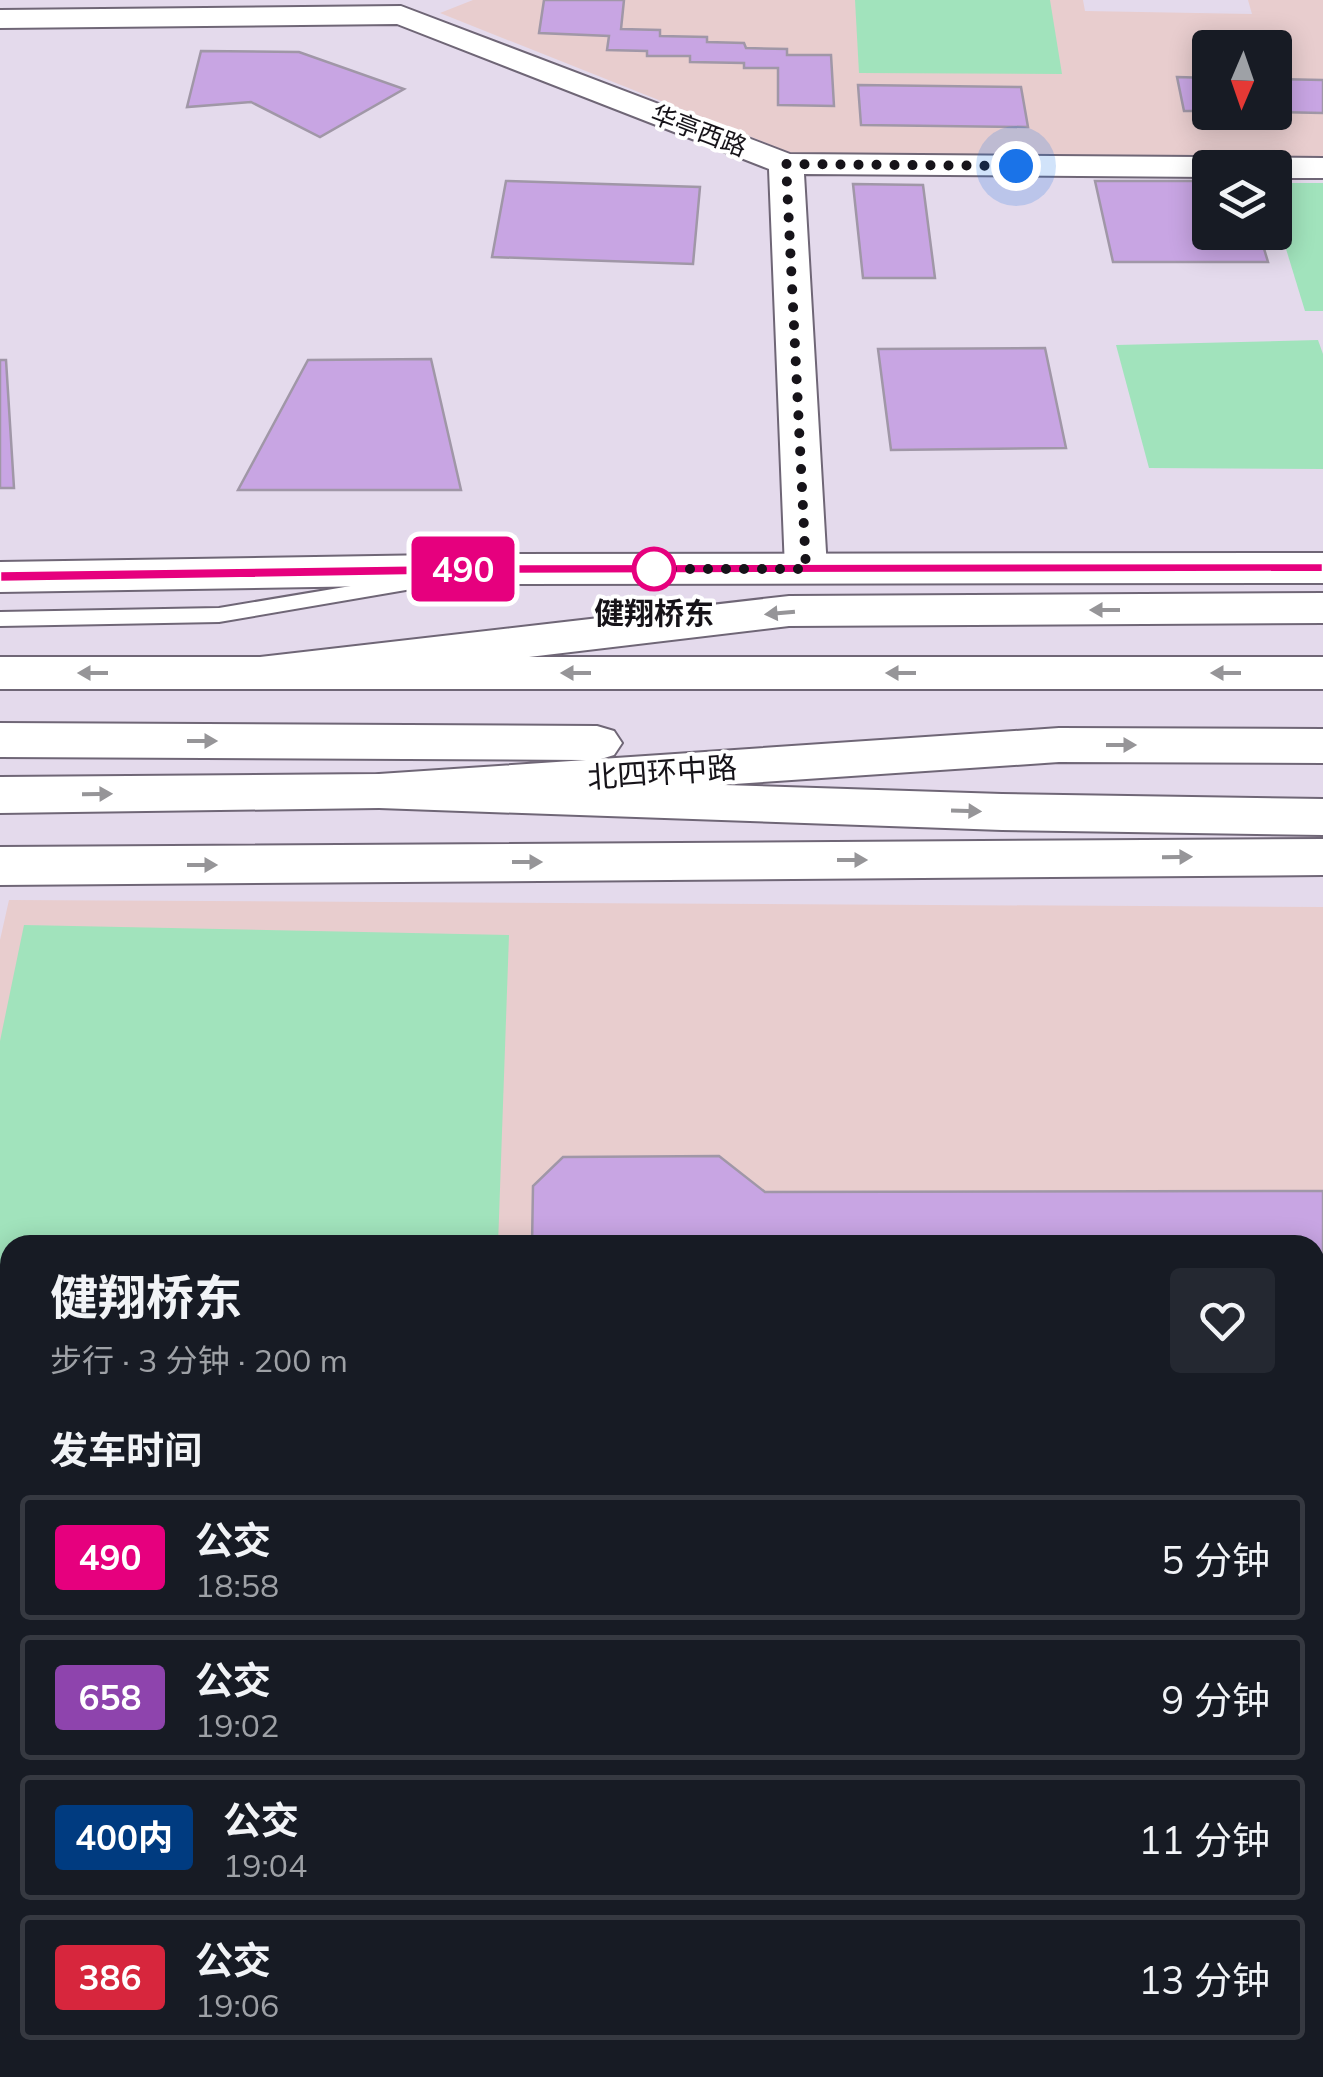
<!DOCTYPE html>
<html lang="zh">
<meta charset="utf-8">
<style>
:root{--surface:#171b24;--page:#242831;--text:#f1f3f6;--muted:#9ea1a6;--line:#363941}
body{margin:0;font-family:Mulish,"Noto Sans SC",sans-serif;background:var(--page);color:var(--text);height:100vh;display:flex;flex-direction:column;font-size:38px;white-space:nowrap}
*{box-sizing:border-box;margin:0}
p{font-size:32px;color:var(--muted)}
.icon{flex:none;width:55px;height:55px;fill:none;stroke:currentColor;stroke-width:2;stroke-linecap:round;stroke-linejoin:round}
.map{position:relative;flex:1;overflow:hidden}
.drawer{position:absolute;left:0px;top:1235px;width:1325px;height:842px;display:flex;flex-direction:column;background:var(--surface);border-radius:30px 30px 0 0;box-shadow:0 5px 25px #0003}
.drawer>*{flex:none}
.badge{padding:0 20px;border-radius:8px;font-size:35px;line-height:65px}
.needle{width:65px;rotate:182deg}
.controls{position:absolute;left:1192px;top:30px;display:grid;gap:20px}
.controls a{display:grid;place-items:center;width:100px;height:100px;border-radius:10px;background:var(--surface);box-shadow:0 5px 25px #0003;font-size:50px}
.you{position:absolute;width:50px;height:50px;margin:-25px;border:8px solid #fff;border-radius:50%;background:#1a73e8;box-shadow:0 0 0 15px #1a73e833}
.map>.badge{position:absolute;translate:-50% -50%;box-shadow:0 0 0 5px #fff}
h2{padding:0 50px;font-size:38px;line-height:90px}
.round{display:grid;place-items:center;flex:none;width:105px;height:105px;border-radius:10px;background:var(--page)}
.headline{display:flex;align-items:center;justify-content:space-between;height:170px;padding:0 50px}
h1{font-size:48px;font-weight:700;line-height:75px}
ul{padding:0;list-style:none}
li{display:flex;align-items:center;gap:30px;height:125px;margin:0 20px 15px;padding:0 30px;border:5px solid var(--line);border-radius:10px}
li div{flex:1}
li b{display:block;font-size:38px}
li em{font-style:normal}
li .badge{min-width:110px;font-weight:700;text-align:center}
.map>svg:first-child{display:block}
.education{fill:#e8cdce;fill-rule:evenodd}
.green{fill:#a1e3bc}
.building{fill:#c8a5e3;stroke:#a097a7;stroke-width:2.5}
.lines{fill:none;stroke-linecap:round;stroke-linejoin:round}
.service-casing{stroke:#6f6676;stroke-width:4}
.minor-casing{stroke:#6f6676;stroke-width:4}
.tertiary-casing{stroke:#6f6676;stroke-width:4}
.trunk-casing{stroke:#6f6676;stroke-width:4}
.motorway-casing{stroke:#6f6676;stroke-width:4}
.service{fill:#fff;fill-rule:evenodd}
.minor{fill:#fff;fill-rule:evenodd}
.tertiary{fill:#fff;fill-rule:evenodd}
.trunk{fill:#fff;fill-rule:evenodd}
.motorway{fill:#fff;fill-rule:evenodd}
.oneway{fill:#969598}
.line{fill:#e6007e;stroke:#fff;stroke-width:2.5}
.walk{stroke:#161319;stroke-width:10;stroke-dasharray:0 18}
.stop-dot{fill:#fff;stroke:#e6007e;stroke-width:5}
.labels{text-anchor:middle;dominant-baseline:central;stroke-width:8;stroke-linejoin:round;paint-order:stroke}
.far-street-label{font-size:25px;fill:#161319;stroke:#fff}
.stop-label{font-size:30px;font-weight:bold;fill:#161319;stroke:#fff}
.street-label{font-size:30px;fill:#161319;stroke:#fff}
</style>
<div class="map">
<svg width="1323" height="2077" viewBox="0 0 1323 2077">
<rect width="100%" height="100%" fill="#e4daec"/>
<g class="education">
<path d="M473,0h610l2,11 167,3 -4,-14h75v160l-529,-6 -354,-141zM1210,48h65v64h-65z"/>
<polygon points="9,900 1323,907 1323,2077 972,2077 972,2068 1315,2068 1315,1245 10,1245 10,2014 0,2014 0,940"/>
</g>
<g class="green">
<polygon points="855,0 1050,0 1062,74 859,73"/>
<polygon points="1275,183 1323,183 1323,311 1305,311 1275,213"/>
<polygon points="1318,340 1323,354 1323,469 1149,468 1116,345"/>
<polygon points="24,925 509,935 498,1245 10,1245 10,1926 0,1926 0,1041"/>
</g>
<g class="building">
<polygon points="544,0 624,0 621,29 660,30 660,36 707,37 707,42 744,43 746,48 787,49 787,55 831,55 834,106 778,105 778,68 744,68 744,63 690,62 690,56 647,56 647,51 607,50 609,36 539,33"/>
<polygon points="201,51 299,52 404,89 320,137 251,102 187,107"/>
<polygon points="1177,77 1210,78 1210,111 1184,111"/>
<polygon points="1275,79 1323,80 1323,113 1275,112"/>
<polygon points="858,85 1021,87 1028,127 861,125"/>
<polygon points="506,181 700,187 693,264 492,257"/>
<polygon points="1095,181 1210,181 1210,232 1259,232 1268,262 1113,262"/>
<polygon points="853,184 923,185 935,278 863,278"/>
<polygon points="1045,348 1066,448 891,450 878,349"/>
<polygon points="431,359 461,490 238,490 308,360"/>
<polygon points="0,360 6,360 14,488 0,488"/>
<polygon points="719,1156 765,1192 1323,1191 1323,1297 1315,1297 1315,1245 532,1245 533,1186 563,1157"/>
<rect x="1315" y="1592" width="8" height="84"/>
</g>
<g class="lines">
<g class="service-casing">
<polygon id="service" points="428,573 438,580 435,585 219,622 0,626 0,612 219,608"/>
</g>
<g class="minor-casing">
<polygon id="minor" points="401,6 790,154 1323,158 1323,178 1275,178 1275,168 1210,168 1210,177 804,174 827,569 821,578 806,582 791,578 785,569 769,169 397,24 0,28 0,10"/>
</g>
<g class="tertiary-casing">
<g id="tertiary">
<polygon points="1323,553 1323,583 497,584 0,592 0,562 497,554"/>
<polygon points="1323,839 1323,875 0,885 0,847"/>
</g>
</g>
<g class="trunk-casing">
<g id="trunk">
<rect x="0" y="657" width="1323" height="32"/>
<polygon points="0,723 597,726 614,731 622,743 614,755 601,759 1059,728 1323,729 1323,763 1059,762 379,808 0,813 0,777 379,774 586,760 0,757"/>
</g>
</g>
<g class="motorway-casing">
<g id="motorway">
<polygon points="1323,593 1323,623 789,626 260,689 243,684 236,673 243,662 260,657 789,596"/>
<polygon points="379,774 1002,794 1323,799 1323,835 1002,830 379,808 361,803 354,791 361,779"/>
</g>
</g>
<use href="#service" class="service"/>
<use href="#minor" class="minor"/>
<use href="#tertiary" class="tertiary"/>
<use href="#trunk" class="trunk"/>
<use href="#motorway" class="motorway"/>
</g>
<defs><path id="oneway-solid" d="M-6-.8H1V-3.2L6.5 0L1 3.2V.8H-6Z" transform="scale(2.5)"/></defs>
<g class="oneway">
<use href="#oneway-solid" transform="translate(1105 610) rotate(180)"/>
<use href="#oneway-solid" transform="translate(780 613) rotate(175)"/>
<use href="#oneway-solid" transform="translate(93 673) rotate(-180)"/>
<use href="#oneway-solid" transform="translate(576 673) rotate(180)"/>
<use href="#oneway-solid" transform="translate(901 673) rotate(180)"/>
<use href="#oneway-solid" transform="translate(1226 673) rotate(180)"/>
<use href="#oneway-solid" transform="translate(202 741)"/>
<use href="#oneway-solid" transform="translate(1121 745)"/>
<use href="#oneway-solid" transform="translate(97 794) rotate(-1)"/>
<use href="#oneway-solid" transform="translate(966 811) rotate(2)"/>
<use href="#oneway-solid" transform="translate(1177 857) rotate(-1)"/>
<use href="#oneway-solid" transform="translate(852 860)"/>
<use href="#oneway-solid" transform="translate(527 862)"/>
<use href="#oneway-solid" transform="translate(202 865)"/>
</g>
<polygon class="line" points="1323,563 1323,572 497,574 0,582 0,571 497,564"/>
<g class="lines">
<polyline class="walk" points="654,569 806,569 786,164 1016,166"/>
</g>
<circle class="stop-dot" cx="654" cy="569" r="20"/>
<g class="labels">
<g class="far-street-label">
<text transform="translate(699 130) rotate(21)">华亭西路</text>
</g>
<g class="stop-label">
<text x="654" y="613">健翔桥东</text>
</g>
<g class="street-label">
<text transform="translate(662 772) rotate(-4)">北四环中路</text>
</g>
</g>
</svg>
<div class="controls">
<a><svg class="needle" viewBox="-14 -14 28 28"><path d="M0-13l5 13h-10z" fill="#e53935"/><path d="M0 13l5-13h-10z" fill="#9ea1a6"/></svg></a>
<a><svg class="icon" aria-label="layers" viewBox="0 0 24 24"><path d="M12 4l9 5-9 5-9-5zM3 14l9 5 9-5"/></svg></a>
</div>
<div class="you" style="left:1016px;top:166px"></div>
<b class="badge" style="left:463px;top:569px;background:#e6007e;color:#fff">490</b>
<section class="drawer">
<div class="headline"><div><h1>健翔桥东</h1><p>步行 · 3 分钟 · 200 m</p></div><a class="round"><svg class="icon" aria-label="heart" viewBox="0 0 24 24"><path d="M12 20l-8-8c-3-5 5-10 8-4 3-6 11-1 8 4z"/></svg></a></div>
<h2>发车时间</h2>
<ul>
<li><span class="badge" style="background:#e6007e;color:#fff">490</span><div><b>公交</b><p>18:58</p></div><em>5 分钟</em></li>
<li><span class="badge" style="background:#8e44ad;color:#fff">658</span><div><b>公交</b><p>19:02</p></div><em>9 分钟</em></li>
<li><span class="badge" style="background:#003b80;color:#fff">400内</span><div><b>公交</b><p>19:04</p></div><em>11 分钟</em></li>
<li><span class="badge" style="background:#d7263d;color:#fff">386</span><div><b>公交</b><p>19:06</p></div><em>13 分钟</em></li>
</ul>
</section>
</div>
